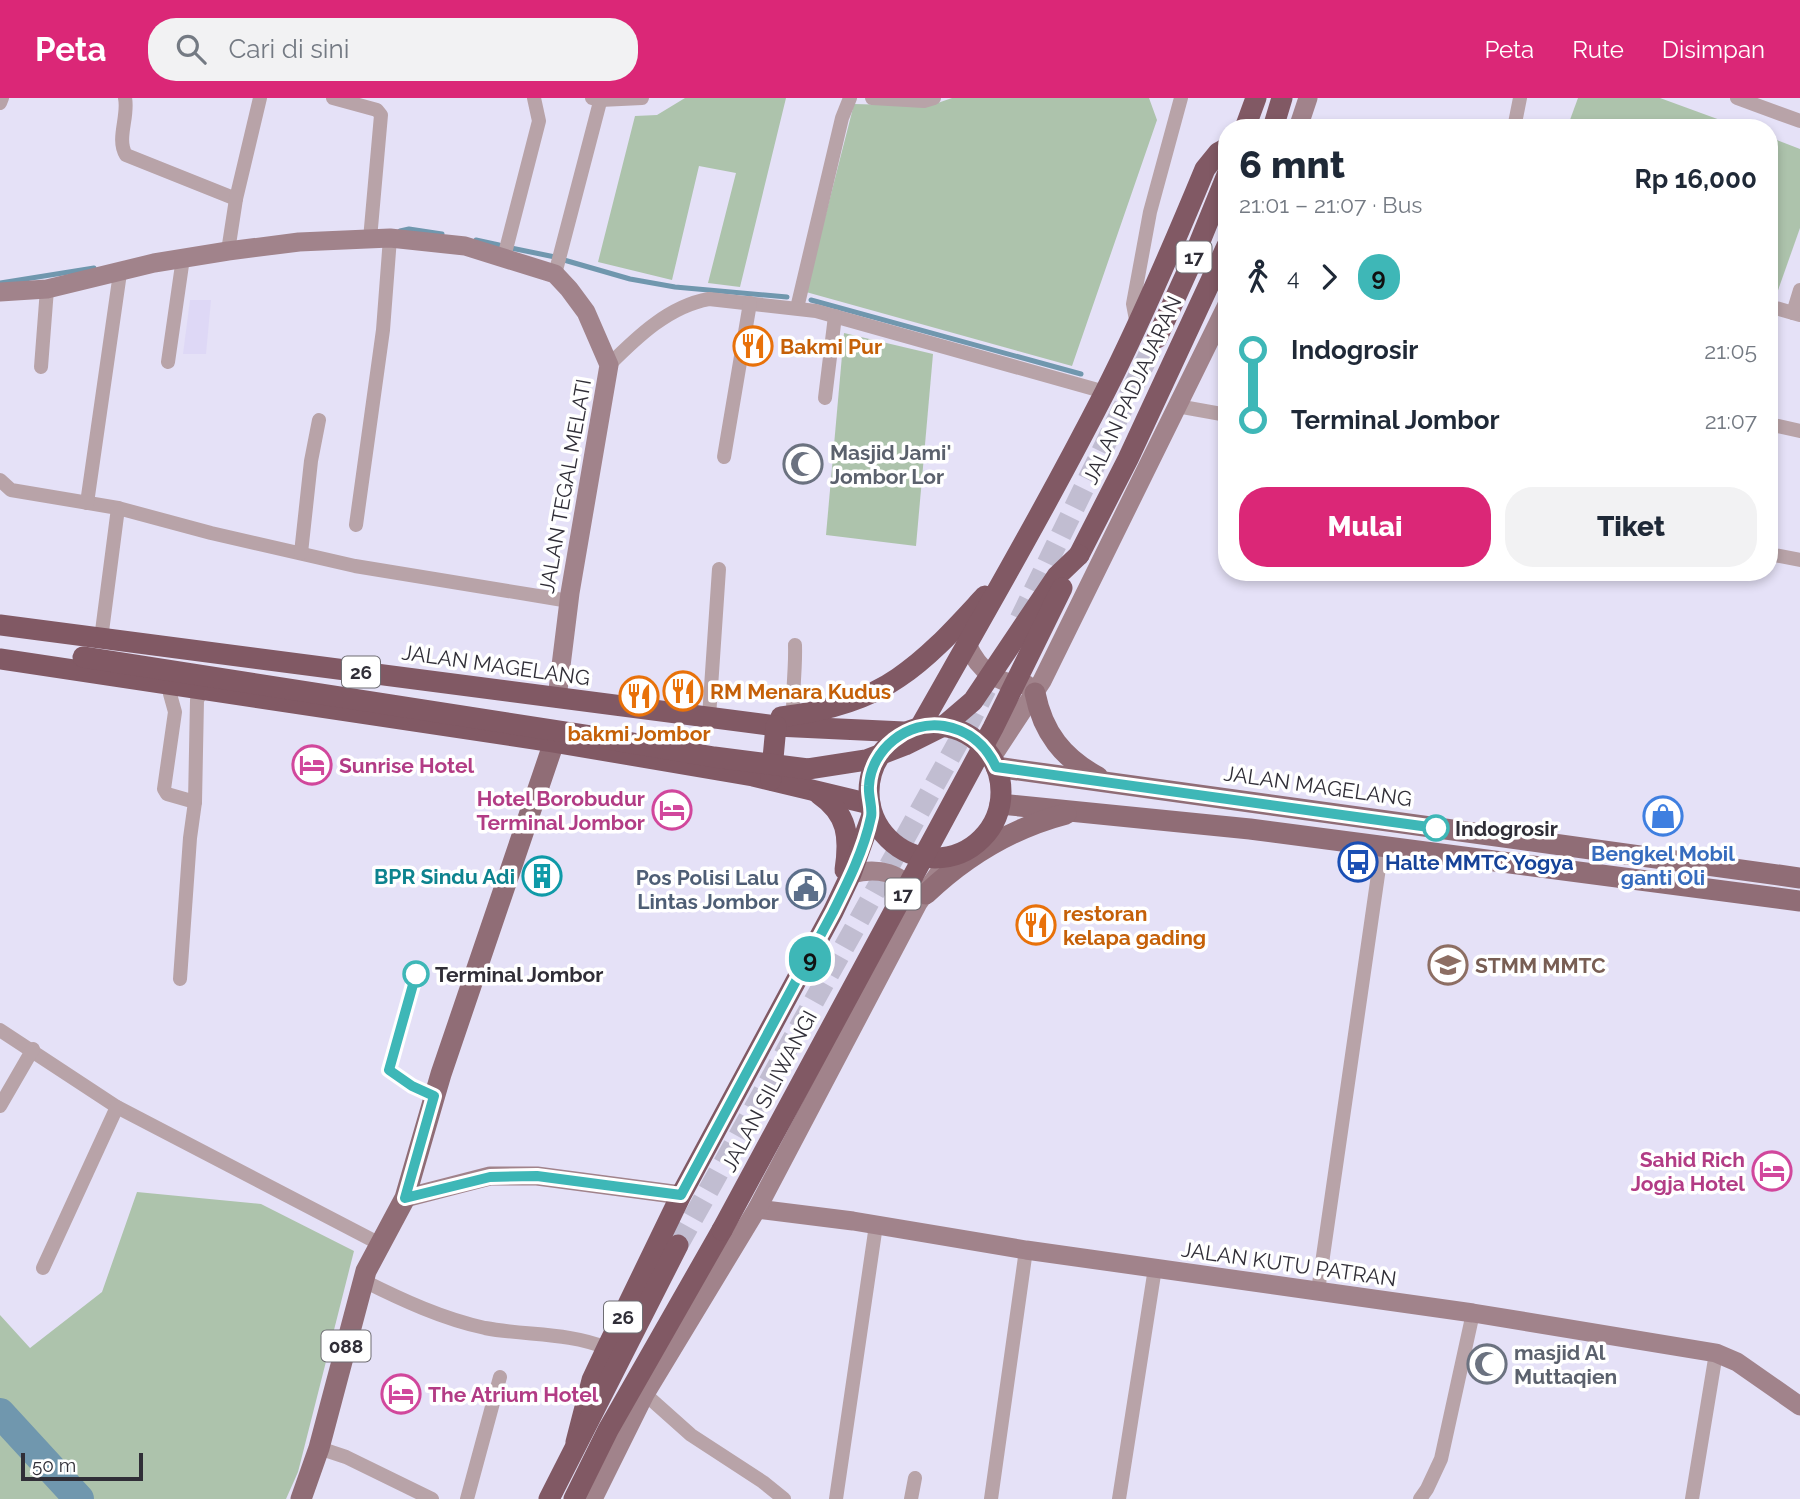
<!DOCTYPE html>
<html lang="id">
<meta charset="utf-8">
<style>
:root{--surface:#fff;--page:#f2f2f3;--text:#1f2937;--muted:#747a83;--accent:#db2777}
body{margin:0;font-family:Raleway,sans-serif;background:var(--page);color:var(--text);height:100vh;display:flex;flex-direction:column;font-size:26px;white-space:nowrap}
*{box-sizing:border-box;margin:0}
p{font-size:23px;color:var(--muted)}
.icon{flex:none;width:38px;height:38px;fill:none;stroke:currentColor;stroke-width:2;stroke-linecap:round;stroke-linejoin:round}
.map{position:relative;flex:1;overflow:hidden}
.side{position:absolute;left:1218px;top:21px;width:560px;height:462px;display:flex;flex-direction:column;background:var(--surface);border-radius:28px;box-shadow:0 4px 10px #0003}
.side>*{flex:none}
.badge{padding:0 14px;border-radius:23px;font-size:24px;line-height:46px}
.scale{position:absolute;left:21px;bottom:18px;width:122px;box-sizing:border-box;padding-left:7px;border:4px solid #302e37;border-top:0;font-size:19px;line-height:24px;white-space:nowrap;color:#302e37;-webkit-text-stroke:5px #fff;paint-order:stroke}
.map>.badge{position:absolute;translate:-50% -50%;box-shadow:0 0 0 4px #fff}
.legs{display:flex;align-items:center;gap:10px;height:77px;padding:0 21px;font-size:23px}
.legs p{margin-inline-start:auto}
.overview{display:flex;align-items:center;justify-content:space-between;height:119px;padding:0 21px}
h1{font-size:38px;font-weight:800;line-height:52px}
.action{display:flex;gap:14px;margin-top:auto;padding:14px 21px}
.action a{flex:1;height:80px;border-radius:28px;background:var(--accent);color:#fff;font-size:28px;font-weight:800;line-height:80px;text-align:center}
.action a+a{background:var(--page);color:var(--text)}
ul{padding:0 21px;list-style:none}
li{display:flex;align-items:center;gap:24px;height:70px;font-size:26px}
li i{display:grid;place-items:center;width:10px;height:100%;margin:0 9px;background:currentColor}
li i::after{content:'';width:18px;height:18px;margin:-9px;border:5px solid;border-radius:50%;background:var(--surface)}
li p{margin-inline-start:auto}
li:first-child i{background:linear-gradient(#0000 50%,currentColor 0)}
li:last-child i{background:linear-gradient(currentColor 50%,#0000 0)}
header{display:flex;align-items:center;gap:42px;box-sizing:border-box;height:98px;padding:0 35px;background:var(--accent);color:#fff}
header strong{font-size:33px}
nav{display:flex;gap:38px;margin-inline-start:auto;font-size:24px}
.search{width:490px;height:63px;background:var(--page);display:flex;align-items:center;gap:18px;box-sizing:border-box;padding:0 24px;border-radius:28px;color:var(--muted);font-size:26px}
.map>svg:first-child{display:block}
.built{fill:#ded8f6}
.green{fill:#adc3ac}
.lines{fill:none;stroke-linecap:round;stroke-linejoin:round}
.stream{stroke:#7097ae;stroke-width:5}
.river{stroke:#7097ae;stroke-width:30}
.highway-tunnel{stroke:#c1bdd1;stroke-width:21;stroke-dasharray:21 10;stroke-linecap:butt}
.street{stroke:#b8a3a8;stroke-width:14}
.secondary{stroke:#a1838b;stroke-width:19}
.primary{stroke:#906d76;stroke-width:21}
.highway{stroke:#815964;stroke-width:21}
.highway-bridge{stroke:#815964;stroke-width:21}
.line-1-casing{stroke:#fff;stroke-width:16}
.line-1{stroke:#3eb7b7;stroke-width:10}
.stop-1-dot{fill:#fff;stroke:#3eb7b7;stroke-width:3.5}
.labels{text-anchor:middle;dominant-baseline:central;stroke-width:7;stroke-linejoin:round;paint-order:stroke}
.shield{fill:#fff;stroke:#6e6d73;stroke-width:2}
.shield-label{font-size:19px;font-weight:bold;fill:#302e37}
.food-label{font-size:21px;font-weight:bold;fill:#c56008;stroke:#fff;text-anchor:start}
.street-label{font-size:21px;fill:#302e37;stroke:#fff}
.worship-label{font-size:21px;font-weight:bold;fill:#5b616d;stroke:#fff;text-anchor:start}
.hotel-label{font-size:21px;font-weight:bold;fill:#b23c85;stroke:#fff;text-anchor:start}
.stop-label{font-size:21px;font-weight:bold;fill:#302e37;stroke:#fff;text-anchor:start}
.shop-label{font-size:21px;font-weight:bold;fill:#366cbe;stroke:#fff}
.transit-label{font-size:21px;font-weight:bold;fill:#164399;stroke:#fff;text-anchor:start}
.culture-label{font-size:21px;font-weight:bold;fill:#0d838f;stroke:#fff;text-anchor:end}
.service-label{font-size:21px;font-weight:bold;fill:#4e5e75;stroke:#fff;text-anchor:end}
.education-label{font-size:21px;font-weight:bold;fill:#785e54;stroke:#fff;text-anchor:start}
</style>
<header>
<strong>Peta</strong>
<div class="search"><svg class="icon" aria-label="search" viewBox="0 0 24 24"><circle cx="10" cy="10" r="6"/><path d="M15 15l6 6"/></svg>Cari di sini</div>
<nav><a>Peta</a><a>Rute</a><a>Disimpan</a></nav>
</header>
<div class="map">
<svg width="1800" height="1401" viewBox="0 0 1800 1401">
<rect width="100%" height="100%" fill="#e5e1f7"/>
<polygon class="built" points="190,202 211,202 206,256 183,256"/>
<g class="green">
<polygon points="685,0 786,0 740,189 708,185 736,75 699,68 672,182 598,164 635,18 657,17"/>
<polygon points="952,0 1149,0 1157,22 1072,268 806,194 854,6 929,8"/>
<polygon points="1578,0 1660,0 1742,30 1567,30"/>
<polygon points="1769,39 1800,51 1800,130 1776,198 1769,196"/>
<polygon points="844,235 933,256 916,448 826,437"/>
<polygon points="137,1094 261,1106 354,1153 298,1374 286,1401 0,1401 0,1217 30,1250 102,1194"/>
</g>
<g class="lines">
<g class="stream">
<polyline points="400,133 409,131 442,136"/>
<polyline points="476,142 499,147"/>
<polyline points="511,150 555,159"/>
<polyline points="564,162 630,181 675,189 787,199"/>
<polyline points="0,185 94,170"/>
<polyline points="811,202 1081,276"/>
</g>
<polyline class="river" points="0,1315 79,1401"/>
<g class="highway-tunnel">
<polyline points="1020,521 1157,240"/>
<polyline points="678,1147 970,623 986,591"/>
</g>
<g class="street">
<path d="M125,0c4,18 -9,41 1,57l110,44"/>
<polyline points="333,0 377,12 381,17 370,141"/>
<polyline points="592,0 600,2 642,0"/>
<polyline points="872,0 924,3 934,0"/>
<polyline points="1737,0 1800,23"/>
<polyline points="0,5 2,0"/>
<polyline points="1514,30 1520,0"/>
<polyline points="228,153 236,101 260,0"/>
<polyline points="504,159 539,23 534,0"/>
<polyline points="555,176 601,0"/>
<polyline points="1769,208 1800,217"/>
<polyline points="797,210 842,20 850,0"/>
<polyline points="1793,215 1800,192"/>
<polyline points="1137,227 1133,206 1150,114 1181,0"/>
<polyline points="168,264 183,160"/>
<path d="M609,267c28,-28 60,-59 100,-66l107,12 289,81"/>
<polyline points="41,269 47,191"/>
<polyline points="825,300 835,218"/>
<polyline points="1177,308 1227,317"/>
<polyline points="1769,326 1800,333"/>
<polyline points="724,359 750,205"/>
<polyline points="0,382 11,392 118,410 211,435 355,468 569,503"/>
<polyline points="87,405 120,175"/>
<polyline points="356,427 383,232 390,140"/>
<polyline points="301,455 311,363 319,322"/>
<polyline points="1769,456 1800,462"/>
<polyline points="101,541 118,410"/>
<polyline points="171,585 170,596 175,614 164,691 167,696 195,704"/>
<polyline points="709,619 719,471"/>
<path d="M794,625c-3,-26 2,-52 1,-78"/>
<polyline points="180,881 190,740 195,704 197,602 204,590"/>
<polyline points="0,932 117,1009 380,1146"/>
<polyline points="0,1008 33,951"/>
<polyline points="43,1170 117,1009"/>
<path d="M364,1183c38,19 79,38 121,47 42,8 82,4 122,20"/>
<polyline points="1318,1193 1382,749"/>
<polyline points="645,1296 691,1337 763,1384 784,1401"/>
<polyline points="319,1350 346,1359 432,1401"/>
<polyline points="467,1401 500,1279"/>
<polyline points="836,1401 876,1127"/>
<polyline points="911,1401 915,1380"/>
<polyline points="991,1401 1026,1152"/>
<polyline points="1119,1401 1155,1170"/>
<polyline points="1420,1401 1427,1391 1441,1361 1473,1215"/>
<polyline points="1692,1401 1716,1255"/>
</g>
<g class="secondary">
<polyline points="1298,30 1308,0"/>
<polyline points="0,194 47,191 154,165 228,153 299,144 390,140 465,148 555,176 569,191 586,214 609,267 570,495 557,600"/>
<path d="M967,546c12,27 30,40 60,41"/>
<polyline points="992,659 1042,583 1227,207"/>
<path d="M851,776c27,-7 52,-2 65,24"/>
<polyline points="405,1100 490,1078 537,1078 681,1097"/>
<polyline points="757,1111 853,1123 1026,1152 1473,1215 1716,1255 1737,1264 1800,1308"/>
<polyline points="593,1401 645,1296 757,1111 918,805 950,759"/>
</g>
<g class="primary">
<path d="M1035,595c8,40 28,65 63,84"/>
<polyline points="996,669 1800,780"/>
<polyline points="1000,706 1250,731 1800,803"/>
<path d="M926,796c40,-38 86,-66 140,-80"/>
<polyline points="301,1401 319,1350 366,1173 405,1100 441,976 554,644"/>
</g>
<g class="highway">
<polyline points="1245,30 1256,0"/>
<polyline points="1273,30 1282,0"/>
<polyline points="1157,240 1192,163 1227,77"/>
<polyline points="1079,457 1128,361 1227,148"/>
<polyline points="0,527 776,628 904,634"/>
<polyline points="0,561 554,644 753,678 870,706"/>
<path d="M781,619c39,-5 84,-16 117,-39 33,-22 60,-53 87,-82"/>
<circle cx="935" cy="694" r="66"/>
<path d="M920,629c63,-111 127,-222 185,-335 37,-73 69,-148 100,-223l13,-16 9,-5"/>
<polyline points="771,682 776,628"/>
<path d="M819,696c29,20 31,43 26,76"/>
<polyline points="576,1344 592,1282 607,1250 681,1097 833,814 851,776 872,717"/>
<polyline points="549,1401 678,1147"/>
<polyline points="574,1401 608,1332 722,1132"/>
</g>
<g class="highway-bridge">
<polyline points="83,559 597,639 714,659 808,671 866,662 905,647 945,627 973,603 1057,478 1079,457"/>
<polyline points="722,1132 993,630 1062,490"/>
</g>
</g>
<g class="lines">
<g class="line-1-casing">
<path id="line-1" d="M416,876l-27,96 23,16 22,10 -29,102 85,-21 47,-1 144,19 152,-283c15,-30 31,-62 38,-95 2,-9 -3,-21 -2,-31 2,-37 39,-66 75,-60 24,4 42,19 52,41l440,61"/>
</g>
<use href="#line-1" class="line-1"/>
</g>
<defs>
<g id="restaurant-ring" transform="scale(2.0125)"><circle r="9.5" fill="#fff" stroke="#e8710a" stroke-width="1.5"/><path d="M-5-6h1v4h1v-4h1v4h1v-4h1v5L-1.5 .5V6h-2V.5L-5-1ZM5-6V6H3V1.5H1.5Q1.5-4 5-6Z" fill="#e8710a"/></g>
<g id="mosque-ring" transform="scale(2.0125)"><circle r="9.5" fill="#fff" stroke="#6b7280" stroke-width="1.5"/><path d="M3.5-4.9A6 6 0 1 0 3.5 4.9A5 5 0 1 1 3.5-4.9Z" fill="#6b7280"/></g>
<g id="hotel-ring" transform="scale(2.0125)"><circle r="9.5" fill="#fff" stroke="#d1479c" stroke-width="1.5"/><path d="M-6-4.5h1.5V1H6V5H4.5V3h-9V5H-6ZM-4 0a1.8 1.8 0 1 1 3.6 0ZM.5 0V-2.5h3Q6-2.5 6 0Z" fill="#d1479c"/></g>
<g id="shop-ring" transform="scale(2.0125)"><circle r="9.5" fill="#fff" stroke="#3f7fe0" stroke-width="1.5"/><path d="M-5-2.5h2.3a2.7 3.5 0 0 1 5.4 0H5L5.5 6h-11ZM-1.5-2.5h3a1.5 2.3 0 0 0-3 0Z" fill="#3f7fe0"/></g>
<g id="bus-ring" transform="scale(2.0125)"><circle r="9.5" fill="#fff" stroke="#1a4fb4" stroke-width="1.5"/><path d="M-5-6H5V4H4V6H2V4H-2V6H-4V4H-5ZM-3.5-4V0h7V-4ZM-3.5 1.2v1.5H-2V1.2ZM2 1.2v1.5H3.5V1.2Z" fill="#1a4fb4"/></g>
<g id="building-ring" transform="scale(2.0125)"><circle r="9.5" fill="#fff" stroke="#0f9aa8" stroke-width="1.5"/><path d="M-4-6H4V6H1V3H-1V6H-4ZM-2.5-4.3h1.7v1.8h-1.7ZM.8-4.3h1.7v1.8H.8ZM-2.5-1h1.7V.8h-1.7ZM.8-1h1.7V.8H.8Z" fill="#0f9aa8"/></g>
<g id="civic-ring" transform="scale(2.0125)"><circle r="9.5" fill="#fff" stroke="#5c6f8a" stroke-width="1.5"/><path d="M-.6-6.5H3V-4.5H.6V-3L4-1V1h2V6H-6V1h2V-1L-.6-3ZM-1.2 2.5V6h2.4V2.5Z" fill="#5c6f8a"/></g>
<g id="school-ring" transform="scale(2.0125)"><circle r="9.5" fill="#fff" stroke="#8d6e63" stroke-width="1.5"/><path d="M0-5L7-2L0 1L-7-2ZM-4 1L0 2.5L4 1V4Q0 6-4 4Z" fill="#8d6e63"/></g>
</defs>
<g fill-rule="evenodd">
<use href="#restaurant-ring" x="753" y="248"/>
<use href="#mosque-ring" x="803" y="366"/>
<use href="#restaurant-ring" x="683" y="593"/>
<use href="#restaurant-ring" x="639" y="598"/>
<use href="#hotel-ring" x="312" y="667"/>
<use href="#hotel-ring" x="672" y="712"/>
<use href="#shop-ring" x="1663" y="718"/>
<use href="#bus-ring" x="1358" y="764"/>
<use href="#building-ring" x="542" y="778"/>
<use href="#civic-ring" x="806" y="791"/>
<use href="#restaurant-ring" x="1036" y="827"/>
<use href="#school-ring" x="1448" y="867"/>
<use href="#hotel-ring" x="1772" y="1073"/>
<use href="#mosque-ring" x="1487" y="1266"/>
<use href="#hotel-ring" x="401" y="1296"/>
</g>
<g class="stop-1-dot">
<circle cx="1436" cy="730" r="12"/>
<circle cx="416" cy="876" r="12"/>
</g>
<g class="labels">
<g class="shield">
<rect x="1176.5" y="143.5" width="35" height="31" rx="5"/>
<rect x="342" y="558.5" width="38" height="31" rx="5"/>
<rect x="885.5" y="780.5" width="35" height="31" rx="5"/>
<rect x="604" y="1203.5" width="38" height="31" rx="5"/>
<rect x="321.5" y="1232.5" width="49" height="31" rx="5"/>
</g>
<g class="shield-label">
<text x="1194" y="159">17</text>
<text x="361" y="574">26</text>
<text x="903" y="796">17</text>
<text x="623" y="1219">26</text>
<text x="346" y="1248">088</text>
</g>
<g class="food-label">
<text x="780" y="248">Bakmi Pur</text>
<text x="710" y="593">RM Menara Kudus</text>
<text x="639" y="635" text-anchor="middle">bakmi Jombor</text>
<text x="1063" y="815">restoran<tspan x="1063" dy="24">kelapa gading</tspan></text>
</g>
<g class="street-label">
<text transform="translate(1132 292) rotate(-65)">JALAN PADJAJARAN</text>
<text transform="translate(565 388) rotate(-80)">JALAN TEGAL MELATI</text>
<text transform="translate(496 567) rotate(8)">JALAN MAGELANG</text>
<text transform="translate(1318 688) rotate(8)">JALAN MAGELANG</text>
<text transform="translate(769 993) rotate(-62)">JALAN SILIWANGI</text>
<text transform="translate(1289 1166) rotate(8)">JALAN KUTU PATRAN</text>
</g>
<g class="worship-label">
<text x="830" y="354">Masjid Jami'<tspan x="830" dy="24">Jombor Lor</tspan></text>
<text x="1514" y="1254">masjid Al<tspan x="1514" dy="24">Muttaqien</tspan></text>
</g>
<g class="hotel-label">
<text x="339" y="667">Sunrise Hotel</text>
<text x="645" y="700" text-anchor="end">Hotel Borobudur<tspan x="645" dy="24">Terminal Jombor</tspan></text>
<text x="1745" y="1061" text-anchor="end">Sahid Rich<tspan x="1745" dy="24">Jogja Hotel</tspan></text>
<text x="428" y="1296">The Atrium Hotel</text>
</g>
<g class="stop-label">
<text x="1455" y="730">Indogrosir</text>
<text x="435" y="876">Terminal Jombor</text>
</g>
<g class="shop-label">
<text x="1663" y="755">Bengkel Mobil<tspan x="1663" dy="24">ganti Oli</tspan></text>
</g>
<g class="transit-label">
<text x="1385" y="764">Halte MMTC Yogya</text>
</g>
<g class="culture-label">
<text x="515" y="778">BPR Sindu Adi</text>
</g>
<g class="service-label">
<text x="779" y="779">Pos Polisi Lalu<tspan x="779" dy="24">Lintas Jombor</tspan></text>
</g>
<g class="education-label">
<text x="1475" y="867">STMM MMTC</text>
</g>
</g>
</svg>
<div class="scale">50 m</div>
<b class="badge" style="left:810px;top:861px;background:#3eb7b7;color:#111">9</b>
<section class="side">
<div class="overview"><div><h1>6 mnt</h1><p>21:01 – 21:07 · Bus</p></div><b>Rp 16,000</b></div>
<div class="legs"><svg class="icon" aria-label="walk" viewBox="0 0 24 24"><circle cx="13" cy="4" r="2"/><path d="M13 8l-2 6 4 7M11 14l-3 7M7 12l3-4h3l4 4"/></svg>4<svg class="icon" aria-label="forward" viewBox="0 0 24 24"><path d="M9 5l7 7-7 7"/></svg><b class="badge" style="background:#3eb7b7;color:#111">9</b></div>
<ul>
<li><i style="color:#3eb7b7"></i><b>Indogrosir</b><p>21:05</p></li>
<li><i style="color:#3eb7b7"></i><b>Terminal Jombor</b><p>21:07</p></li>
</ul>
<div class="action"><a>Mulai</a><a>Tiket</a></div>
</section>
</div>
